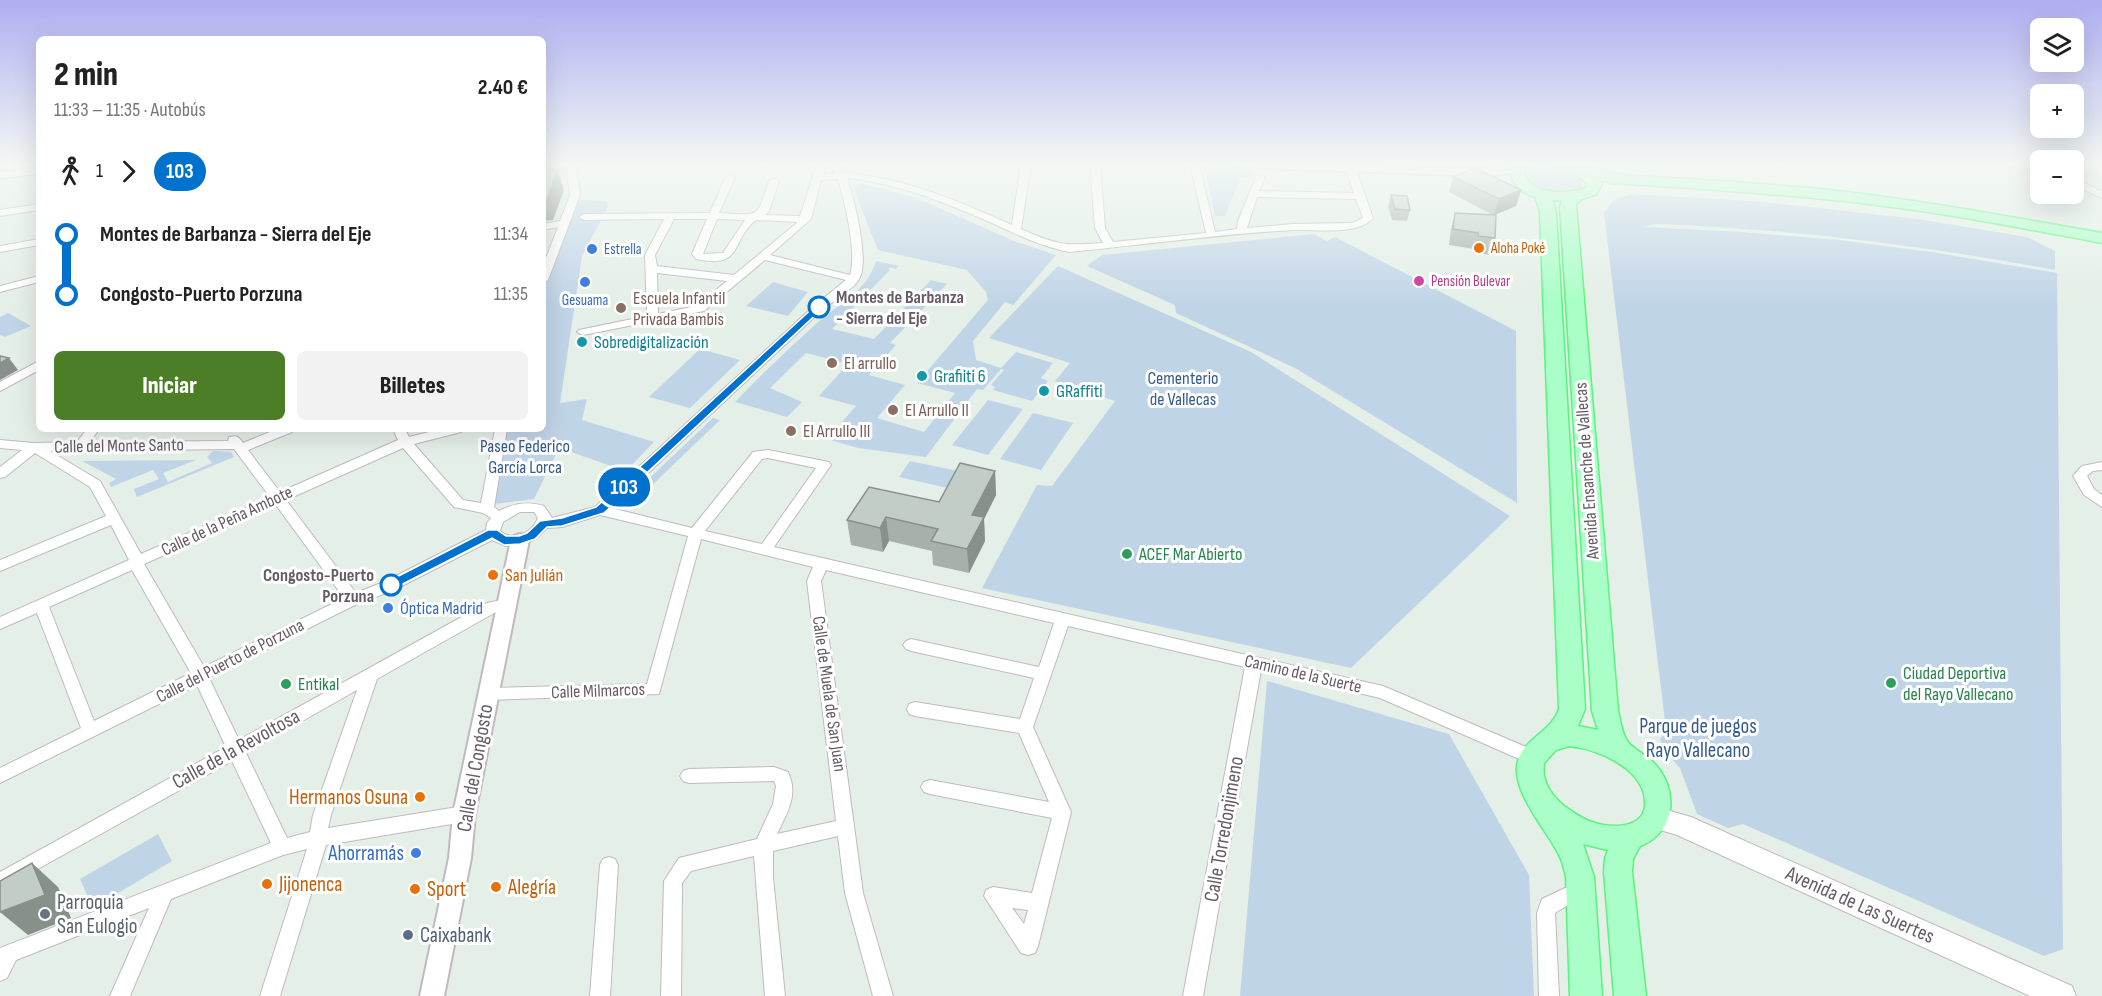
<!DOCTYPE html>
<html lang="es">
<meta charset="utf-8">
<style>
:root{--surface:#fff;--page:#f2f2f2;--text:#222;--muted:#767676;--accent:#4b7e26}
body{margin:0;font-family:"Sofia Sans Condensed",sans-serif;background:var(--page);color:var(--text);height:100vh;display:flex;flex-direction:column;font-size:22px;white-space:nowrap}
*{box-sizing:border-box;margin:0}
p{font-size:20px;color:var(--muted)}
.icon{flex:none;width:33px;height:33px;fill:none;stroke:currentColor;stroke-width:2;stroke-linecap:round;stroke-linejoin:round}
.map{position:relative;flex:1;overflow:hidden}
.side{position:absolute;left:36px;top:36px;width:510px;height:396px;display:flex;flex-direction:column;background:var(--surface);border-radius:9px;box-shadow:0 6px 24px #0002}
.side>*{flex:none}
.badge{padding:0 12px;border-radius:20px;font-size:21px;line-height:39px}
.fabs{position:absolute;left:2030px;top:18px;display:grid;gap:12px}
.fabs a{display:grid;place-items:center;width:54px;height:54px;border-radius:9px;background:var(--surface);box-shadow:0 6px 24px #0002;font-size:30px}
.map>.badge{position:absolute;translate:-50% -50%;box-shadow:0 0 0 3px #fff}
.legs{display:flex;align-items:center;gap:9px;height:66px;padding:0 18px;font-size:20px}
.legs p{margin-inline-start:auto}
.summary{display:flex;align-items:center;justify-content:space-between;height:102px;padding:0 18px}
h1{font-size:33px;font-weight:800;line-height:45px}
.primary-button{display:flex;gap:12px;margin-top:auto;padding:12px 18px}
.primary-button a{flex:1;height:69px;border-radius:9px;background:var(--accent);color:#fff;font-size:24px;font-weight:800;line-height:69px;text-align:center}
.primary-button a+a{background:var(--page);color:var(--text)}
ul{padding:0 18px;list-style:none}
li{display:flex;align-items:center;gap:21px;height:60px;font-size:22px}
li i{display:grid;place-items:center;width:9px;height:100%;margin:0 8px;background:currentColor}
li i::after{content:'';width:15px;height:15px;margin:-8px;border:4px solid;border-radius:50%;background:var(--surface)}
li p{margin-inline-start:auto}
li:first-child i{background:linear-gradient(#0000 50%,currentColor 0)}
li:last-child i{background:linear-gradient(currentColor 50%,#0000 0)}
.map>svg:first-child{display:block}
.green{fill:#c0d4e7}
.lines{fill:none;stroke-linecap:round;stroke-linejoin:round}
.minor-casing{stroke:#c1b9bf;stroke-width:2}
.tertiary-casing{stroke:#c1b9bf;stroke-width:4}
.secondary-casing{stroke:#c1b8c0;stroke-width:2}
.primary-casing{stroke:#57f57a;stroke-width:3}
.minor{fill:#fff;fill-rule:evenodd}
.tertiary{fill:#fff;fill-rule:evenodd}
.secondary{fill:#fff;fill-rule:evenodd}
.primary{fill:#a9ffc7;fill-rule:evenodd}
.wall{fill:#a7b0a9}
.shaded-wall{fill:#88908a}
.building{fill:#c2cdc5;stroke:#88908a;stroke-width:1.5}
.line-1{fill:#0072ce;stroke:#fff;stroke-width:1.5}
.food-dot{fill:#e8710a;stroke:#fff;stroke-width:2}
.shop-dot{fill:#3f7fe0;stroke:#fff;stroke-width:2}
.hotel-dot{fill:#d1479c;stroke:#fff;stroke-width:2}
.stop-1-dot{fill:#fff;stroke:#0072ce;stroke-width:3}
.education-dot{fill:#8d6e63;stroke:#fff;stroke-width:2}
.culture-dot{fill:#0f9aa8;stroke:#fff;stroke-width:2}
.leisure-dot{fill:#2e9e5b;stroke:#fff;stroke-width:2}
.worship-dot{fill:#6b7280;stroke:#fff;stroke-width:2}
.service-dot{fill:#5c6f8a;stroke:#fff;stroke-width:2}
.labels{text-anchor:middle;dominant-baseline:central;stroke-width:6;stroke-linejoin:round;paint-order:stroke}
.far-food-label{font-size:15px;fill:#c56008;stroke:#fff;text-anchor:start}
.far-shop-label{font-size:15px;fill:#366cbe;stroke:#fff;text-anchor:start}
.far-hotel-label{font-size:15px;fill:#b23c85;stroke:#fff;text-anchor:start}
.stop-label{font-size:18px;font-weight:bold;fill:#655c65;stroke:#fff;text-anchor:start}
.education-label{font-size:18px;fill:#785e54;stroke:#fff;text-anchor:start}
.culture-label{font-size:18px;fill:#0d838f;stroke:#fff;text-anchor:start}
.park-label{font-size:18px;fill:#345c8c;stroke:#fff}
.street-label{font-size:18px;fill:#655c65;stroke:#fff}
.leisure-label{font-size:18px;fill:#27864d;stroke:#fff;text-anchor:start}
.food-label{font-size:18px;fill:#c56008;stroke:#fff;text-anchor:start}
.shop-label{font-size:18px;fill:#366cbe;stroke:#fff;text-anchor:start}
.near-park-label{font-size:21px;fill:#345c8c;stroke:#fff}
.near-street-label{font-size:21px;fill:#655c65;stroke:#fff}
.near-food-label{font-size:21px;fill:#c56008;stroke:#fff;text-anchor:start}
.near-shop-label{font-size:21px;fill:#366cbe;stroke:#fff;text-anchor:end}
.near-worship-label{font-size:21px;fill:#5b616d;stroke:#fff;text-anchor:start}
.near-service-label{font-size:21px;fill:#4e5e75;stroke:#fff;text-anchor:start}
</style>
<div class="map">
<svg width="2102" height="996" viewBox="0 0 2102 996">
<rect width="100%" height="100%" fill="#e4efe7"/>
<g class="green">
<path d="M1553,168c12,2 28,5 30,18 -14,12 -44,6 -55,-8l3,-7z"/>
<polygon points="1205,170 1255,171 1253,177 1241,177 1225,216 1215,216"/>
<path d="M860,183l54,14 100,44 42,14 -43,50 -8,-3 -32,39 3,19 25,8 15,-16 37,11 -12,15 7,3 -16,20 -39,-11 2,-3 -4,-2 13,-15 -3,-1 -18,21 -6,-1 -51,68 -68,-9 -31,-9 29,-33 -37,-10 29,-32 -42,-11 -36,35 32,14 -15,15 -52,-15c26,-27 53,-53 81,-78 23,-21 50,-31 60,-63l23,5 -3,3 -6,-2 -2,2 2,1 -58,59 42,10 57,-59 16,4 -57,59 6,2 -27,30 36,10 -28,33 47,14 31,-39 -38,-10 71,-83 -2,-8 -19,-22 -89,-20 -22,-55 -1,-8z"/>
<path d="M1632,194l133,8 153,17 109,18 28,14v19c-133,-25 -265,-41 -400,-46l-10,3 97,5 97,8 92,12 126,21 6,676 -19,7 -301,-132 -15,4 -31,-14 -17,-46 -15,-17 -5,-12 6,-9 -62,-517 10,-13z"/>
<polygon points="578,200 606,201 608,207 582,256 560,403 587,399 582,420 654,442 626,471 559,448 534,499 493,504 501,429 543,429 543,280 563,227"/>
<polygon points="1314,234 1327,241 1335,237 1516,331 1517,503 1295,368 1176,313 1175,305 1087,266 1102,255"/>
<polygon points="1058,266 1251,352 1510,516 1351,668 982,588 1037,485 1052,486 1115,401 1055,381 1070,363 989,338"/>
<polygon points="773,282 808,292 788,316 746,306"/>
<polygon points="8,313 31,326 5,337 0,335 0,317"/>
<polygon points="700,349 740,360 690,408 649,397"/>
<polygon points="988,400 1023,409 988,455 952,445"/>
<polygon points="1033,413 1073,423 1041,470 1000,459"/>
<polygon points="713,418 720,420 647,490 640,487"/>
<polygon points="213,451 231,452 234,457 137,497 134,489 159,479 153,470 111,487 109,483 116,479 82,461 196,460 163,473 168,482 212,463 207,457"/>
<polygon points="910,461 958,471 948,488 899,477"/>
<polygon points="1267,681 1449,734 1529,875 1534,996 1240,996"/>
<polygon points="158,834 172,861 93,908 80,879"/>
</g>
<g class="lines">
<g class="minor-casing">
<g id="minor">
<polygon points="566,164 576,164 580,195 548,280 543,283 543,266 558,227 543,230 543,224 560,221 570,195"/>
<path d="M817,164h9l-3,11 12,-2 -5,-9h9l4,9c60,4 115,28 169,52l9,-61h10l-10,65c36,16 43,17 82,14l-8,-15 -5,-64h10l5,64 8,14 93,-9 -16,-69h9l16,68 22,-3 1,-8 19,-46 8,2 -6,14 95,2 -9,-26 5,-3 5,3 18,51c-15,18 -57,11 -79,12 -75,4 -150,15 -225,22 -31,-6 -57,-20 -86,-33 -44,-19 -88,-36 -136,-41 7,20 23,83 12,101 -5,10 -27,23 -36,30l-212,199 81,20 61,-76 15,-2 61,12 2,3 -57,82 609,139 155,66 2,5 -2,5 -6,2 -6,-2 -146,-64 -119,-28 -58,326h-20l62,-329 -177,-41 -35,101 38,85 -33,134 -3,7 -7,2 -7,-2 -37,-57 2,-6 7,-3 39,6 20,-75 -122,-24 -6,-2 -3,-5 3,-5 6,-2 119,22 -30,-69 -104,-17 -6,-2 -2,-5 2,-5 6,-2 105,17 14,-41 -123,-27 -5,-2 -3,-4 3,-4 5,-2 128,28 15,-44 -228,-53 -5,11 42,312 30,103h-20l-28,-103 -7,-57 -65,15v27l12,118h-20l-11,-140 -63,15 -9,12 -1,113h-20l3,-115 15,-23 78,-19 16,-35 3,-18 -2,-5 -85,2 -6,-2 -3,-5 3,-5 6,-2 85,-2 14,5c11,23 -1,41 -11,62l59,-13 -29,-240 6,-14 -112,-28 -42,155 -172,6 -6,-1 -2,-5 2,-5 6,-1 160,-4 41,-148 -88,-21 -38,12 -15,1 -12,11 -12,5 -17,2 -14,-6 -96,49 -43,17 -144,72 30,62 248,-137 19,-4 5,1 2,4 -2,4 -15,4 -119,67 -46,136 -3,13 136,-22 6,3 3,5 -3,5 -6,3 -138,23 -46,151h-20l47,-147 -24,6 -112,44 -41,97h-20l39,-88 -133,52 -9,18 -7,3v-33l271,-105 -39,-82 -232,129v-18l226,-125 -29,-62 -197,98v-15l81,-40 -44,-115 -37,16v-12l129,-57 -18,-35 -111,46v-11l106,-44 -16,-29 -55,-34 -30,24 -5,1v-11l22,-17 -22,-2v-8l34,3 43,-1 10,-13h12l-9,13 138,-1 1,-4c8,-2 10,0 14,6l34,-14h17l-2,3 -44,18 32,42 118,-52 -5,-11h12l4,8 32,-8h22l-2,3 -47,12 49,56 18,3 14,-74h12l-13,78 5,4c15,-8 29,-10 45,-5l8,12 43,-11 220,-202 31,-25 -81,-20 -61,51 -121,24 -6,-3 2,-2 68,-14 -2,-61 19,-36 -80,1 -5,-3 5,-3 126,-1 15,-35 5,-3 5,3 -16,35c41,2 37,7 50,-32l5,-3 5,3 -10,30 -4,4 35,1zM838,179c7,24 19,72 12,96l-80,-20 41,-36 10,-39zM1257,197l99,2 7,19 -11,5 -59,1 -46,4zM674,219h33l-15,35 4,5c49,10 34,-19 60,-39l42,2 -64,53 -77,-9 -2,-11zM717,219l28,1 -22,33 -20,1zM657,273l70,8 -31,25 -38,8zM403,448l51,59 29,6 8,5 -4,5 -1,7 -100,51 -30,12 -70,-93zM234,449l36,48 -129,57 -41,-73 -50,-30zM768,458l48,10 -54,76 -57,-13 57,-72zM276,505l68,93 -140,69 -60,-103zM520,512h14l4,6c-6,15 -25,24 -38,13l3,-9zM132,570l59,103 -97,48 -45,-114zM357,690l-44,125 -3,17 -23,6 -41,-85zM1012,908l16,2 -4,14z"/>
<polygon points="39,168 39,174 0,178 0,172"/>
<polygon points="2073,178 2102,191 2102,198 2073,185"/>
<polygon points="39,204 39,210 0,216 0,210"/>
<polygon points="39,239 39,245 0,252 0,246"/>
<polygon points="39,276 39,282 0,292 0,286"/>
<polygon points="39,361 39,370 0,391 0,382"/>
<polygon points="2102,462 2102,470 2093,471 2087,476 2094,489 2102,495 2102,507 2084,495 2073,476 2082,466"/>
<polygon points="609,857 615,859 618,865 610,996 590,996 600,865 603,859"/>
<polygon points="1581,885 1588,888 1590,894 1588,900 1568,905 1555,913 1559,996 1539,996 1537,913 1542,899 1565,888"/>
</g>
</g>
<g class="tertiary-casing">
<g id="tertiary">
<path d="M1234,164c78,0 156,2 235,5 12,0 47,-6 54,0l-6,3 -30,4 -248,-9z"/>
<polygon points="520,534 526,536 529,540 475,814 471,858 444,996 420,996 449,858 453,814 511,540 514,536"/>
</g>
</g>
<g class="secondary-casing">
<polygon id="secondary" points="1656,807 1691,817 2072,986 2076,996 2030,996 1677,835 1647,826 1643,818 1647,810"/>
</g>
<g class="primary-casing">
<path id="primary" d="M1515,164h18l-9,7c4,25 43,24 62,17l1,-4 -10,-10 -24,-10c29,0 56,10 85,12 80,5 160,9 240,20 75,10 149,24 224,37v10c-75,-14 -150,-29 -226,-38 -87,-11 -176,-16 -264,-22l-12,-3 2,3 -5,11 -15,5 -6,5 42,507c2,8 4,24 10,31 3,5 19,14 25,20 26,26 24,70 -13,84l-7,13 -1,13 14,124h-32l-10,-124 1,-14 3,-8 -25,-6 11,33 8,119h-32l-4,-119c-2,-8 -3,-15 -7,-22 -12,-25 -52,-68 -40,-97 9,-22 33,-27 40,-49l-19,-497 -5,-15c-15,-4 -23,-13 -25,-28zM1553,200l9,1 -2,6 32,504 6,19 -20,-4 7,-17 -29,-497zM1569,746c29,3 78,23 76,59 -1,25 -37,23 -53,17 -10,-3 -19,-10 -28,-16 -13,-11 -23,-25 -20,-43l12,-13z"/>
</g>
<use href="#minor" class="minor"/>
<use href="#tertiary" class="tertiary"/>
<use href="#secondary" class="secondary"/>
<use href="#primary" class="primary"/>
</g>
<g class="wall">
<polygon points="1453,177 1521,190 1516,206 1495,215 1495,238 1490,255 1473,252 1474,249 1449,245 1451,229 1455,213 1493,215 1449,192"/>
<polygon points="1391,195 1410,210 1407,221 1392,220 1388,206"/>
<polygon points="995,471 996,495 984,519 985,541 969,573 933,565 932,551 889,541 883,552 851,545 847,520 939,502"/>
</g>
<g class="shaded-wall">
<polygon points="558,170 564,190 553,220 543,221 543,199"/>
<polygon points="1521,190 1516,206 1494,215 1499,199"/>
<polygon points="9,358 18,370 0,380 0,363"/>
<polygon points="995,471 996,495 984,519 985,541 969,573 967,549 972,515"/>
<polygon points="886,517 889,541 883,552 880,528"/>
<polygon points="32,863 58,887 71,918 28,935 0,912"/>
</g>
<g class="building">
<polygon points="1475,168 1521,190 1499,199 1453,177"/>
<polygon points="558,170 547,199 543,199 543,171"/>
<polygon points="1391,195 1407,196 1410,210 1395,209"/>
<polygon points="1455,213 1496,215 1495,238 1478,236 1478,233 1453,229"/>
<polygon points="0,356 9,358 0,363"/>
<polygon points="960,463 995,471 972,515 984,517 967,549 931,541 938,529 886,517 880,528 847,520 869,487 939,502"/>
<polygon points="32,863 45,895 0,912 0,881"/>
</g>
<linearGradient id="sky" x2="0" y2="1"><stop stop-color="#afaef1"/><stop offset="0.54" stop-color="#f3f8f4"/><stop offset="1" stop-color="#f3f8f4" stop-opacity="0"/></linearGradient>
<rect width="2102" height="304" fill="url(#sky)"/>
<polygon class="line-1" points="816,305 824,307 604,513 562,526 547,527 535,539 520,544 504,545 492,538 395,588 387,588 385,585 387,582 488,530 497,530 506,536 519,536 527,533 540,521 562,518 596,507"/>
<g class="food-dot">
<circle cx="1479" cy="248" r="6"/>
<circle cx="493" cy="575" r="6"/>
<circle cx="420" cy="797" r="6"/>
<circle cx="267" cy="884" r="6"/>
<circle cx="496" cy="887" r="6"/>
<circle cx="415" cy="889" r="6"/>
</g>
<g class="shop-dot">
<circle cx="592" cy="249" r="6"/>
<circle cx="585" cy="282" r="6"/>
<circle cx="388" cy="608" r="6"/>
<circle cx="416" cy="853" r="6"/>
</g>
<circle class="hotel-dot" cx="1419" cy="281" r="6"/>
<g class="stop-1-dot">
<circle cx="819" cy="307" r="10"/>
<circle cx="391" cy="585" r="10"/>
</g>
<g class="education-dot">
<circle cx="621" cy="308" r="6"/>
<circle cx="832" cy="363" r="6"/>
<circle cx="893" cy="410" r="6"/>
<circle cx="791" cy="431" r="6"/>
</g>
<g class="culture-dot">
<circle cx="582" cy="342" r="6"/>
<circle cx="922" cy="376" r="6"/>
<circle cx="1044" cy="391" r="6"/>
</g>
<g class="leisure-dot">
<circle cx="1127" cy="554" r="6"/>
<circle cx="1891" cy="683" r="6"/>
<circle cx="286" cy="684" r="6"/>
</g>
<circle class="worship-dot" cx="45" cy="914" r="6"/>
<circle class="service-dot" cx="408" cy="935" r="6"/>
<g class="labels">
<g class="far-food-label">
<text x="1491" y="248">Aloha Poké</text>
</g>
<g class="far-shop-label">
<text x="604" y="249">Estrella</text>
<text x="585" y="300" text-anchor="middle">Gesuama</text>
</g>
<g class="far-hotel-label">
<text x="1431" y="281">Pensión Bulevar</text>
</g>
<g class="stop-label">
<text x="836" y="297">Montes de Barbanza<tspan x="836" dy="21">- Sierra del Eje</tspan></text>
<text x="374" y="575" text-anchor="end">Congosto-Puerto<tspan x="374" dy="21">Porzuna</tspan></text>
</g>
<g class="education-label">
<text x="633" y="298">Escuela Infantil<tspan x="633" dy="21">Privada Bambis</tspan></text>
<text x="844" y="363">El arrullo</text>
<text x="905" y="410">El Arrullo II</text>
<text x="803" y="431">El Arrullo III</text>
</g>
<g class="culture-label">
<text x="594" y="342">Sobredigitalización</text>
<text x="934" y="376">Grafiiti 6</text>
<text x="1056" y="391">GRaffiti</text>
</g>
<g class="park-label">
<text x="1183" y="378">Cementerio<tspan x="1183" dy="21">de Vallecas</tspan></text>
<text x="525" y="446">Paseo Federico<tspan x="525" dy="21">García Lorca</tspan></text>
</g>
<g class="street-label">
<text transform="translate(119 446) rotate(-1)">Calle del Monte Santo</text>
<text transform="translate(1587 471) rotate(-94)">Avenida Ensanche de Vallecas</text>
<text transform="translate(227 521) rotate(-25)">Calle de la Peña Ambote</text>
<text transform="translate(230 661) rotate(-27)">Calle del Puerto de Porzuna</text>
<text transform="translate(1303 674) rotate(13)">Camino de la Suerte</text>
<text transform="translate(598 691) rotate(-2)">Calle Milmarcos</text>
<text transform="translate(829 694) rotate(82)">Calle de Muela de San Juan</text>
</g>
<g class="leisure-label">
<text x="1139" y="554">ACEF Mar Abierto</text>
<text x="1903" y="673">Ciudad Deportiva<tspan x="1903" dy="21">del Rayo Vallecano</tspan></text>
<text x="298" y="684">Entikal</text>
</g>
<g class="food-label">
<text x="505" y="575">San Julián</text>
</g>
<g class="shop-label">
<text x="400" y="608">Óptica Madrid</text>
</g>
<g class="near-park-label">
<text x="1698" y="726">Parque de juegos<tspan x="1698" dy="24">Rayo Vallecano</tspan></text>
</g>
<g class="near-street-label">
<text transform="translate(236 749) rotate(-29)">Calle de la Revoltosa</text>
<text transform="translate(475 768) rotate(-80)">Calle del Congosto</text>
<text transform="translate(1224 829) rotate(-80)">Calle Torredonjimeno</text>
<text transform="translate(1860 905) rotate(24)">Avenida de Las Suertes</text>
</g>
<g class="near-food-label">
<text x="408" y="797" text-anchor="end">Hermanos Osuna</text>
<text x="279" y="884">Jijonenca</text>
<text x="508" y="887">Alegría</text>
<text x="427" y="889">Sport</text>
</g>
<g class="near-shop-label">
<text x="404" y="853">Ahorramás</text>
</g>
<g class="near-worship-label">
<text x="57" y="902">Parroquia<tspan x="57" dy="24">San Eulogio</tspan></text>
</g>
<g class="near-service-label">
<text x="420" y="935">Caixabank</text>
</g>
</g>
</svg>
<div class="fabs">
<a><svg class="icon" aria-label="layers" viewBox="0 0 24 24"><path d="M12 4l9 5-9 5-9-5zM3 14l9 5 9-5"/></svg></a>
<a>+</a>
<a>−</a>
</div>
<b class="badge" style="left:624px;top:487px;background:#0072ce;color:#fff">103</b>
<section class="side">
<div class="summary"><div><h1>2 min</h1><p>11:33 – 11:35 · Autobús</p></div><b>2.40 €</b></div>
<div class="legs"><svg class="icon" aria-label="walk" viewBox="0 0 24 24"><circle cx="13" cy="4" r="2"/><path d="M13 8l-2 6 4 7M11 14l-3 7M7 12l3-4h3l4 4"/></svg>1<svg class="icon" aria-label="forward" viewBox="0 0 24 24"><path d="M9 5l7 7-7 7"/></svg><b class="badge" style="background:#0072ce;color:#fff">103</b></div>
<ul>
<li><i style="color:#0072ce"></i><b>Montes de Barbanza - Sierra del Eje</b><p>11:34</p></li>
<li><i style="color:#0072ce"></i><b>Congosto-Puerto Porzuna</b><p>11:35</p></li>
</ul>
<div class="primary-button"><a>Iniciar</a><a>Billetes</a></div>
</section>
</div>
